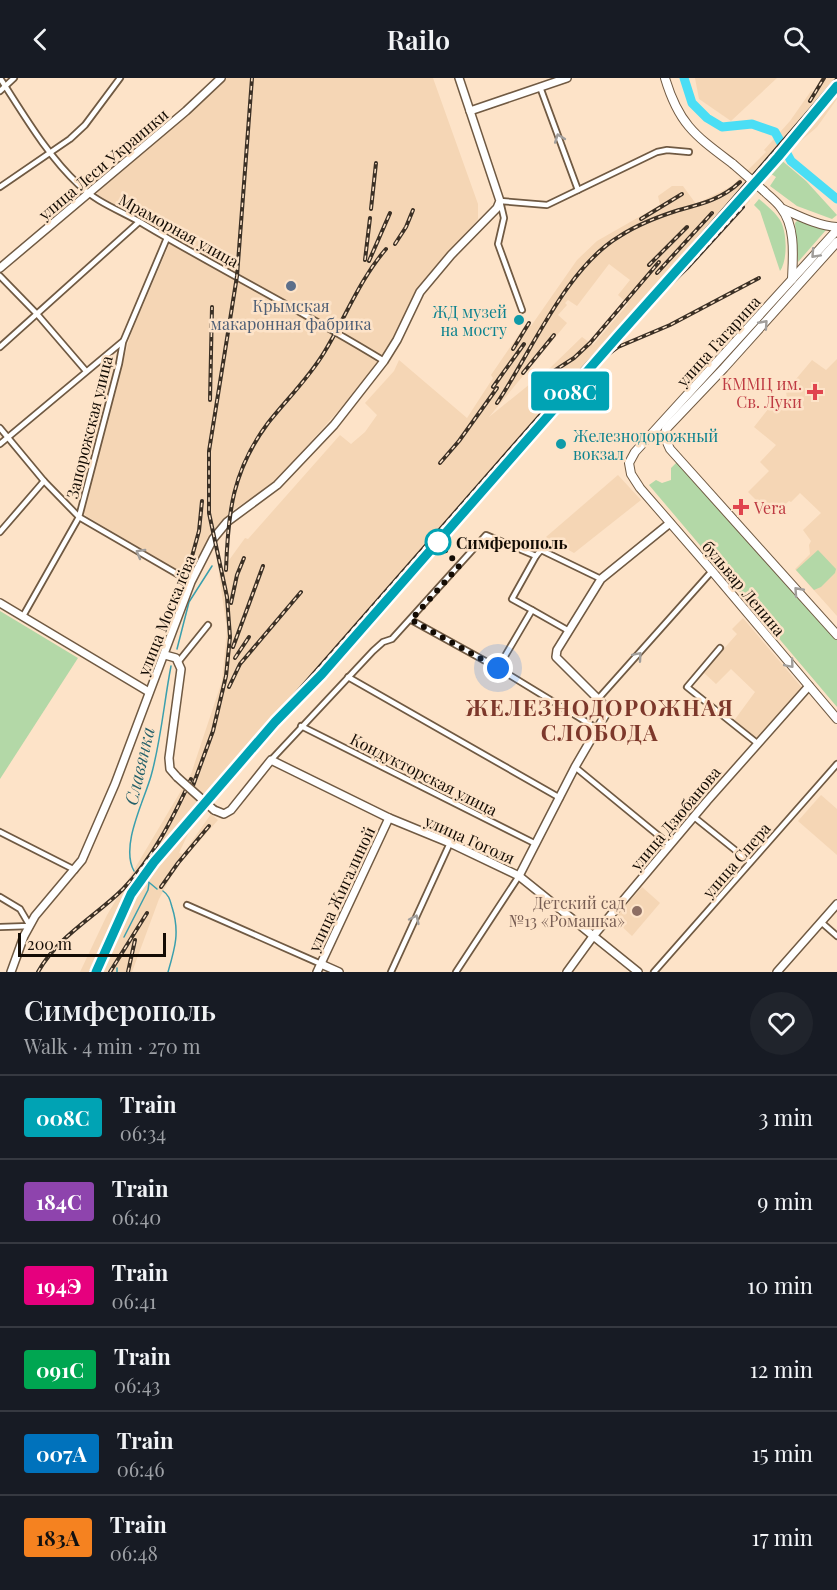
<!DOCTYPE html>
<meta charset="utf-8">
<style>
:root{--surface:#171b24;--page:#20242c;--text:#f1f3f6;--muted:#9ea1a6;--line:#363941}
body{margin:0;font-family:"Playfair Display",serif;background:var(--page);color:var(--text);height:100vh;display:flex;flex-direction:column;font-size:22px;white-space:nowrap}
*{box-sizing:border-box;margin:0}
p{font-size:20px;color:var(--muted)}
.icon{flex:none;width:33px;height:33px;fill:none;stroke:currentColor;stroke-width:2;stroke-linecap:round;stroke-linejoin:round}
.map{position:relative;height:894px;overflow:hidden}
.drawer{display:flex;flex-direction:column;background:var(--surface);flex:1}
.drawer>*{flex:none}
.badge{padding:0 12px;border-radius:4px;font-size:21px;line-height:39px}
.scale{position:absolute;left:18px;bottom:15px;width:148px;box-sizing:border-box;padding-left:6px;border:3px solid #140c04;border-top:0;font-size:16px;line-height:21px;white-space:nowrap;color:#140c04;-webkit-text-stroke:4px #fde3c8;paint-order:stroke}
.you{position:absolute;width:30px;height:30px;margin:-15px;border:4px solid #fff;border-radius:50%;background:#1a73e8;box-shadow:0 0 0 9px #1a73e833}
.map>.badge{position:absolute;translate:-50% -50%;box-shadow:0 0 0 3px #fff}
.round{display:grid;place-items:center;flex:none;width:63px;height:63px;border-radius:32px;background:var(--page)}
.overview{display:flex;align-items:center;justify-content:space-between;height:102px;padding:0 24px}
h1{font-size:28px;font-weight:600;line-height:45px}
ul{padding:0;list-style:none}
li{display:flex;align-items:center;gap:18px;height:84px;padding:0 24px;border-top:2px solid var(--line)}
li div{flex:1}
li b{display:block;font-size:22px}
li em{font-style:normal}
li .badge{min-width:66px;font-weight:700;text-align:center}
header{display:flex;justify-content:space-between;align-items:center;height:78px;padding:0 24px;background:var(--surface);font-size:27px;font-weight:600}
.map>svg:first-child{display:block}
.built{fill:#f5d6b5;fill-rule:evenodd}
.green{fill:#b3d8a7}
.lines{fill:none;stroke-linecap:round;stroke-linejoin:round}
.stream{stroke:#3a9fad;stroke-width:1.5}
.river{stroke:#4adef5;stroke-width:9}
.street-casing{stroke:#705a43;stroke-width:8}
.secondary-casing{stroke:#705a43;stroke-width:10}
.primary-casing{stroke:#705a43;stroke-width:10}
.street{stroke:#fff;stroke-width:4.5}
.secondary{stroke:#fff;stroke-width:7}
.primary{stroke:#fff;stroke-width:8}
.rail-casing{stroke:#3b3025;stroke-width:4}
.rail{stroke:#fde3c8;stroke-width:1.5;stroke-dasharray:4.5;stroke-linecap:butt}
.secondary-bridge-casing{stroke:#705a43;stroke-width:10;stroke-linecap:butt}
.primary-bridge-casing{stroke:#705a43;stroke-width:10;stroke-linecap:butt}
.secondary-bridge{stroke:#fff;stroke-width:7}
.primary-bridge{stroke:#fff;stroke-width:8}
.oneway{stroke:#a19e9b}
.line-casing{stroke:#fff;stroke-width:14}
.line{stroke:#00a3b4;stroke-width:9}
.walk{stroke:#140c04;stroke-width:6;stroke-dasharray:0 10.8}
.service-dot{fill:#5c6f8a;stroke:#fde3c8;stroke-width:2}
.culture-dot{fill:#0f9aa8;stroke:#fde3c8;stroke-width:2}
.health-dot{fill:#e0444e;stroke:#fde3c8;stroke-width:2}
.stop-dot{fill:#fff;stroke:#00a3b4;stroke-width:3}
.education-dot{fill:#8d6e63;stroke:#fde3c8;stroke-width:2}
.labels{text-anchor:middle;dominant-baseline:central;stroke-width:5;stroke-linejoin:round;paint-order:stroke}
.street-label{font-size:16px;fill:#140c04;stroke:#fde3c8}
.service-label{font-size:16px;fill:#4e5e75;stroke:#fde3c8}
.culture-label{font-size:16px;fill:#0d838f;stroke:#fde3c8;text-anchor:end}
.health-label{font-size:16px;fill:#be3a42;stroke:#fde3c8;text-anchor:end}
.stop-label{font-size:16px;font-weight:bold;fill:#140c04;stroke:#fde3c8;text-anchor:start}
.education-label{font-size:16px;fill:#785e54;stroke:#fde3c8;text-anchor:end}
.water-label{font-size:18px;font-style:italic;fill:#26616a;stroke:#fde3c8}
.district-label{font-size:22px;font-weight:bold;letter-spacing:1.5px;fill:#7d382b;stroke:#fde3c8}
</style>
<header><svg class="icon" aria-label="back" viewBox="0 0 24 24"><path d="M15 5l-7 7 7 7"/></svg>Railo<svg class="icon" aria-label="search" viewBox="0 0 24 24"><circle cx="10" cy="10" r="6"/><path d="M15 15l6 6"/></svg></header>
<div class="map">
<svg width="837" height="894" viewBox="0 0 837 894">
<rect width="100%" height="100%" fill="#fde3c8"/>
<g class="built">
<polygon points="226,0 433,0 478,126 478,141 423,206 413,220 386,274 356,313 273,406 233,432 217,448 191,494 184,496 86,438 82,433 131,255 172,160 98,117 97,114 185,39"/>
<polygon points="695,0 777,0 731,43 699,21"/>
<path d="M821,0h16v21l-20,28 -37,32 -30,33v9l-6,7 -66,72 -23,20 -26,28 -19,21 1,4 -13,9 -71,86 -170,195 -41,45 -65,64 -40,47 -23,35 -9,19 4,1 28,-40 7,6 -43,49 -16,30 -27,73h-52l27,-57 84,-141 31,-93 5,-51 -8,-56 26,-36 3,1 92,-104 11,9 14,-12 12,-17 -12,-12 29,-32 5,-11 68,58 26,-40 -2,-3 35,-51 5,2 46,-66 20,-19 63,-36 -2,-9 14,-10h11l13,18 36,-18 34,-34 -2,-2 26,-29 21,-30 3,1zM609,186l21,16 -12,15 10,9 -35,41 -11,-8 -31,30 -62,50 78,-94 -9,-8 9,-10 -2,-2 3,-3 9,6z"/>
<polygon points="837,281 837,538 795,491 810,476 809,467 811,463 803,452 821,435 800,415 791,424 789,423 772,438 748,414 769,393 760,384 776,367 754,349 769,330 776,330 787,321 786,313 812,282 826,292"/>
<polygon points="618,397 641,422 574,475 546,459"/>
<polygon points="743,540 804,612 759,666 733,644 755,614 731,591 716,606 703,594 737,556 732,551"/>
<polygon points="821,717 837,731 837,777 798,743"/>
<polygon points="642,809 660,825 632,858 614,841"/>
</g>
<g class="green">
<polygon points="780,81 806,103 837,137 832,141 797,128 770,108 776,99 768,94"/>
<path d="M759,121c7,6 16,13 21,21 7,11 8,40 0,51l-20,-60 -6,-6z"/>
<polygon points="798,142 826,152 798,184 795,145"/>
<polygon points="678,383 837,562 837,629 649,407 656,402 662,405 671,402 671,390"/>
<polygon points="818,472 836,491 835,495 821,509 814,512 796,492"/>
<polygon points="0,533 78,580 0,701"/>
</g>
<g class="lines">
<g class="stream">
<polyline points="177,571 189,524 212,488"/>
<path d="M134,793c-14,-25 10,-70 17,-95 10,-35 13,-74 20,-110"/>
<polyline points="145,801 157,811"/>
<path d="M163,813c6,4 7,9 9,16 8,25 3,41 -4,65"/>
<polyline points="124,859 148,812 149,805"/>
<polyline points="117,894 117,890"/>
</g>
<polyline class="river" points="684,0 692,25 707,40 722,49 752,46 775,54 791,83 837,121"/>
<g class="street-casing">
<g id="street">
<path d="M0,0c24,37 47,77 79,107 18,18 45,27 66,40 79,47 161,88 239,136"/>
<polyline points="540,9 578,112"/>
<polyline points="0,13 14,0"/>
<polyline points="0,109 70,61 85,47 120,0"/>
<polyline points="0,198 37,236 86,293"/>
<polyline points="522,232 498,166 504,140 500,123 547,127 657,74 667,72 689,74"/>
<polyline points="0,269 139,144"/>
<polyline points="0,350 44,403 79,439 191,504"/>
<polyline points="0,366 122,264"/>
<polyline points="0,454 44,403"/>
<polyline points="532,532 512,521 536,478"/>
<polyline points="23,538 79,439 119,286 123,264 167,160"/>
<polyline points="411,542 498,590 598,651"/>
<polyline points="720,570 687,609 757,665"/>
<polyline points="179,583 208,547"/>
<polyline points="498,590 532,532 569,553"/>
<polyline points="348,599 560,720"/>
<polyline points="598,621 712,493"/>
<polyline points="301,648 536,766"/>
<polyline points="271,682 373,573 383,564 392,561 486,457 536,478 541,472 601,501"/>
<polyline points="575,689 670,767"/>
<polyline points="694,739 750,784"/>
<polyline points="0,754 75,792"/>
<polyline points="0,819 20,831 30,848 0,849"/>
<polyline points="187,827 321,886"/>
<polyline points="821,844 837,858"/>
<polyline points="391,894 450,765"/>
<polyline points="456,894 519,798"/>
<polyline points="654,894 837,686"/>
</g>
</g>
<g class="secondary-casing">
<g id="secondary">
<polyline points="470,33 567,0"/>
<polyline points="0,190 186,33 221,0"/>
<polyline points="0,525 149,614"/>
<polyline points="165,577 176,580 181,591 169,680 170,691 177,699"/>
<polyline points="214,732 224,736 231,732 271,682 389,740 450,765 519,798 638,894"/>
<polyline points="519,798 575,689 607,634 604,627 556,579 557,572 601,501 670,445"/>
<polyline points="321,886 339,894"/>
<polyline points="11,894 24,858 35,838 82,782 115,706 191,504 213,461 227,444 277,407 334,347 384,283 397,262 420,214 451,177 497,130 500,123 459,0"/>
<polyline points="317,894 389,740"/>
<polyline points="567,894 594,857 707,723 809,608"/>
<polyline points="777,894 837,826"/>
</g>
</g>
<g class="primary-casing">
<g id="primary">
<path d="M665,0c14,47 31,58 68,86"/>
<path d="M764,113c6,6 13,11 17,17 15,19 12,48 11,71"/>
<path d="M783,131c16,7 35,17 54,18"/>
<polyline points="837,152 635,374 629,385 631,396 640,410 712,493 837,641"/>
<polyline points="837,164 724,290 666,351 665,360 670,371 837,557"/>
</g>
</g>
<use href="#street" class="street"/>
<use href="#secondary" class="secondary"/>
<use href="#primary" class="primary"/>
<g class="rail-casing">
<g id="rail">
<polyline points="810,23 824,0"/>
<polyline points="371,131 376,85"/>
<polyline points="641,141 682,116"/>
<polyline points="395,166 406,149 413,132"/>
<polyline points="365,182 370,140"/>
<polyline points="369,183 390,135"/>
<polyline points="649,187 687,149"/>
<polyline points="657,195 712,135"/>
<polyline points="658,218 689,188 743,129"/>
<polyline points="513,271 529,245"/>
<polyline points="599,283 618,269 670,247 759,200"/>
<polyline points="523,295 554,257"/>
<polyline points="537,304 574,280 590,265 659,184"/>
<polyline points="493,309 524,266"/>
<polyline points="210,322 212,229"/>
<path d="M497,325c35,-52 69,-135 123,-167 17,-11 40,-20 59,-26 23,-6 43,-11 61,-28"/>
<polyline points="440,385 459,363 497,310"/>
<polyline points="191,482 199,453 202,423"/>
<path d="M226,492c2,-57 6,-99 42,-147 19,-24 41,-45 57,-72 20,-33 35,-72 61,-102"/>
<polyline points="231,525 237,497 244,480"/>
<polyline points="233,569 263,488"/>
<polyline points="235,580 249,559"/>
<polyline points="229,609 240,586 301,514"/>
<polyline points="191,713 213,653 226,598 230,559 227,519 209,435 209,373 237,198 252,0"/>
<polyline points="161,809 178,785 209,748"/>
<path d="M38,894c20,-36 57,-55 85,-83 30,-31 50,-71 68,-110"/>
<polyline points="91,894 116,841 139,804 214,715 250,668 550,326 636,233 837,1"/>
<polyline points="110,894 147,835"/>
<polyline points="128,894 135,862"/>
</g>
</g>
<use href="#rail" class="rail"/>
<g class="secondary-bridge-casing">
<polyline id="secondary-bridge" points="177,699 214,732"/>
</g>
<g class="primary-bridge-casing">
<polyline id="primary-bridge" points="733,86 764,113"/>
</g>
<use href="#secondary-bridge" class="secondary-bridge"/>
<use href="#primary-bridge" class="primary-bridge"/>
</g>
<defs><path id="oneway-chevron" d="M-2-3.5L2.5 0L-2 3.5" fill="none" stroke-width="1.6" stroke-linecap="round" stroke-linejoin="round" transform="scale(1.5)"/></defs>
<g class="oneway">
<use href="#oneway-chevron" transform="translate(559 60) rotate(-110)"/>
<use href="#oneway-chevron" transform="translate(815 176) rotate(133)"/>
<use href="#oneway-chevron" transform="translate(764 246) rotate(-48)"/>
<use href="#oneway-chevron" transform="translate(140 475) rotate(-150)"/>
<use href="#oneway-chevron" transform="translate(798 513) rotate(-132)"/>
<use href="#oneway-chevron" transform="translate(638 578) rotate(-49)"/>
<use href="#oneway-chevron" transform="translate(790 586) rotate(50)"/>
<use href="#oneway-chevron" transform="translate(415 841) rotate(-65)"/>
</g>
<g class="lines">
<g class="line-casing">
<polyline id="line" points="96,894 131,816 154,784 275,644 322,596 619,257 778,79 837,8"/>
</g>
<use href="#line" class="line"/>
<polyline class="walk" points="438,464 459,488 411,542 498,590"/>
</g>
<circle class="service-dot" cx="291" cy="208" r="6"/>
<g class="culture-dot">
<circle cx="519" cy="242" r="6"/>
<circle cx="561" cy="366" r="6"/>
</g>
<g class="health-dot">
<path d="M812 305h6v6h6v6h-6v6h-6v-6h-6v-6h6z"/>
<path d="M738 420h6v6h6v6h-6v6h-6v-6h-6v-6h6z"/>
</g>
<circle class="stop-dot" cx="438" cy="464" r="12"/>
<circle class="education-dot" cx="637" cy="833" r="6"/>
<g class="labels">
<g class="street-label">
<text transform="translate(103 86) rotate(-40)">улица Леси Украинки</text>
<text transform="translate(179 152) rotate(29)">Мраморная улица</text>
<text transform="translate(718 263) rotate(-48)">улица Гагарина</text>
<text transform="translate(89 349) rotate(-76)">Запорожская улица</text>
<text transform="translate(744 510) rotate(50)">бульвар Ленина</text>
<text transform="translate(166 537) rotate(-68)">улица Москалёва</text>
<text transform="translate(424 696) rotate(27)">Кондукторская улица</text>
<text transform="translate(675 740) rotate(-50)">улица Дзюбанова</text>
<text transform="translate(470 761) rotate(24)">улица Гоголя</text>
<text transform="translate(736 782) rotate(-49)">улица Спера</text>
<text transform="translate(341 811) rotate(-65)">улица Жигалиной</text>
</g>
<g class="service-label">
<text x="291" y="227">Крымская<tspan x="291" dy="18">макаронная фабрика</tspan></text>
</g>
<g class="culture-label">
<text x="507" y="233">ЖД музей<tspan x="507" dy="18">на мосту</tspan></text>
<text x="573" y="357" text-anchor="start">Железнодорожный<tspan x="573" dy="18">вокзал</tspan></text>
</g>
<g class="health-label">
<text x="802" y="305">КММЦ им.<tspan x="802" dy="18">Св. Луки</tspan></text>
<text x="754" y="429" text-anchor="start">Vera</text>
</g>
<g class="stop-label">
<text x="456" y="464">Симферополь</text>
</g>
<g class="education-label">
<text x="625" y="824">Детский сад<tspan x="625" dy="18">№13 «Ромашка»</tspan></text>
</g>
<g class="water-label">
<text transform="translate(139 688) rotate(-77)">Славянка</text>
</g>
<g class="district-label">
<text x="600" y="629">ЖЕЛЕЗНОДОРОЖНАЯ<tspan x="600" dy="25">СЛОБОДА</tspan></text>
</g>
</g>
</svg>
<div class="scale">200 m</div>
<div class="you" style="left:498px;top:590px"></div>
<b class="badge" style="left:570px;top:313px;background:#00a3b4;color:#fff">008С</b>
</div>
<section class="drawer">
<div class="overview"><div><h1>Симферополь</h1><p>Walk · 4 min · 270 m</p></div><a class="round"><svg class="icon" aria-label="heart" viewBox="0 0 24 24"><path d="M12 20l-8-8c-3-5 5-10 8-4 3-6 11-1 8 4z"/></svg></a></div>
<ul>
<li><span class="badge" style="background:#00a3b4;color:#fff">008С</span><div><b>Train</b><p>06:34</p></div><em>3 min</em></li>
<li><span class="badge" style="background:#8e44ad;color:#fff">184С</span><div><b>Train</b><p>06:40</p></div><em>9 min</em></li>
<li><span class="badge" style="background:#e6007e;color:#fff">194Э</span><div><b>Train</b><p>06:41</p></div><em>10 min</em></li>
<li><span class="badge" style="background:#00a651;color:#fff">091С</span><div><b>Train</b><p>06:43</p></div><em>12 min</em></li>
<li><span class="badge" style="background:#0072bc;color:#fff">007А</span><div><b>Train</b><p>06:46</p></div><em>15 min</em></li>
<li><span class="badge" style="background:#f58220;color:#111">183А</span><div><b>Train</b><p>06:48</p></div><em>17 min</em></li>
</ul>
</section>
